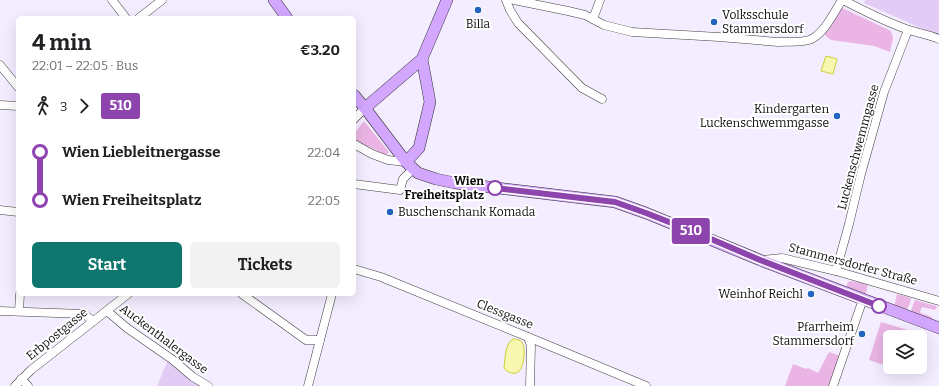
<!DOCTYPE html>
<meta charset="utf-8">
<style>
:root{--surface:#fff;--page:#f2f2f2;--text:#202124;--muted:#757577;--accent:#0f766e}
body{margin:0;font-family:Bitter,serif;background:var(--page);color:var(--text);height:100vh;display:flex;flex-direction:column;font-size:15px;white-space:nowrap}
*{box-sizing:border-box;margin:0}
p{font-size:13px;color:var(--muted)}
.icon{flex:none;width:22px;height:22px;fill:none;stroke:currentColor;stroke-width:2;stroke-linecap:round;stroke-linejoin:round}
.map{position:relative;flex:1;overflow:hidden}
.sheet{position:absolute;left:16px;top:16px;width:340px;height:280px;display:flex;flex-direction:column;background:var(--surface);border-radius:6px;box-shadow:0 4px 16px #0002}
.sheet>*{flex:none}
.badge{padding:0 8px;border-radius:3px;font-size:14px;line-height:26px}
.controls{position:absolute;left:883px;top:330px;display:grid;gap:8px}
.controls a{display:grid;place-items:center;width:44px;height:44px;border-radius:6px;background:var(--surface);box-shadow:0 4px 16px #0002;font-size:20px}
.map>.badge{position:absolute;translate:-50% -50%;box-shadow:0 0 0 2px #fff}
.legs{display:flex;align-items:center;gap:6px;height:44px;padding:0 16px;font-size:13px}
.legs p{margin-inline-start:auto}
.overview{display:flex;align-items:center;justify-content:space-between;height:68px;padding:0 16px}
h1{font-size:22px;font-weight:700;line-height:30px}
.button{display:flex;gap:8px;margin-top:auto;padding:8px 16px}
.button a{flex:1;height:46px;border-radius:6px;background:var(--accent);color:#fff;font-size:16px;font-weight:700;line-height:46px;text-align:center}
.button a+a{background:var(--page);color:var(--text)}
ul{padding:0 16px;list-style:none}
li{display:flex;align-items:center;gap:14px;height:48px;font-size:15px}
li i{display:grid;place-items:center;width:6px;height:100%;margin:0 5px;background:currentColor}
li i::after{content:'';width:10px;height:10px;margin:-5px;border:3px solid;border-radius:50%;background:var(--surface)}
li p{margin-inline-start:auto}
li:first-child i{background:linear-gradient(#0000 50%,currentColor 0)}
li:last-child i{background:linear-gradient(currentColor 50%,#0000 0)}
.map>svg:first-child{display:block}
.farmland{fill:#e2ccf5}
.green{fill:#eab5e4}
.water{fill:#f7f7b0;stroke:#cdd035}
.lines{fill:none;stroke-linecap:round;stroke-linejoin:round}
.street-casing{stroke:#404040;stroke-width:9}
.secondary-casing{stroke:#2f2f2f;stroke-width:12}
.street{stroke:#fff;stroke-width:8}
.secondary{stroke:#d4a7ff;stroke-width:11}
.line-1-casing{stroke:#fff;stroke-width:9}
.line-1{stroke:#8e44ad;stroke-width:6}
.poi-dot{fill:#2265c0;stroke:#fff;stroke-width:1.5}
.stop-1-dot{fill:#fff;stroke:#8e44ad;stroke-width:2}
.labels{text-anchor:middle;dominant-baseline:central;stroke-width:4;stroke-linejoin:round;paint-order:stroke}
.poi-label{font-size:12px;fill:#0d0d0d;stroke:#fff;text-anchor:end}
.street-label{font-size:12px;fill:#0d0d0d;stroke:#fff}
.stop-label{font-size:12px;font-weight:bold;fill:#0d0d0d;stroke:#fff;text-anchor:end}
</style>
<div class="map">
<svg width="939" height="386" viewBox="0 0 939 386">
<rect width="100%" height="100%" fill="#f4ecff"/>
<g class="farmland">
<polygon points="865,0 939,0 939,36 864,3"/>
<polygon points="168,360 202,386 157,386"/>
</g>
<g class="green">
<polygon points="840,7 891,31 893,38 890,52 874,46 831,40 827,37 824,34"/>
<polygon points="364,121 389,152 386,155 354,140 354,134"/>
<polygon points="851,281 868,284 865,296 847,289 846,287 848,282"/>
<polygon points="897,294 911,298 910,303 907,310 894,308"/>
<polygon points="915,300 936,306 937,307 935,310 922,307 920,312 921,313 932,317 933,320 932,321 910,313"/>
<polygon points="881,322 911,331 909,337 890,337 890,367 869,360"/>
<polygon points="829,352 841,356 831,386 785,386 793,364 806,369 808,368 818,373"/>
</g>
<g class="water">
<polygon points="826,56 837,59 833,74 821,71"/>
<path d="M513,339c3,0 7,1 9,3 4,6 2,23 -2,28 -4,6 -13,3 -16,-2 1,-9 1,-24 9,-29z"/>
</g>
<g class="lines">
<g class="street-casing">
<g id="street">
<polyline points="112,0 126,18"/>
<polyline points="506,0 510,10 518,23 582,88 602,99"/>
<path d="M514,0l54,11 17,4 19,10 28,7 87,5 59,5c10,-1 20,1 31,-2 14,-4 25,-28 33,-40"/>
<path d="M843,0c21,11 41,21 63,29 11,4 22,5 33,10"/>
<polyline points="139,18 162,0"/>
<polyline points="593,19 600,0"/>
<polyline points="0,65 18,87"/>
<polyline points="0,105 18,106"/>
<polyline points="354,119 365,108"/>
<polyline points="354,144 372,154 388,160 406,162"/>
<polyline points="354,184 400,190 403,179 413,169"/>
<polyline points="0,210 18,212"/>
<polyline points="762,260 782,258 836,271 939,301"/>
<polyline points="354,269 381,277 528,337 646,386"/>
<polyline points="836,271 849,224 861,174 884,92 908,30"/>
<polyline points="242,294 306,340 320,340"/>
<polyline points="0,311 84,314 93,321"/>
<polyline points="19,311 20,294"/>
<polyline points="107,311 127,328 173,360 193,377 208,386"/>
<polyline points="528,337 531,346 530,386"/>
<polyline points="21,379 28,386"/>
<polyline points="15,386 31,370 128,294"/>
<polyline points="308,386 332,294"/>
<polyline points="833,386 863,299"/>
</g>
</g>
<g class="secondary-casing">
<g id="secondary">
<polyline points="274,0 287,18"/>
<polyline points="354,95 365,108 406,162 418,173 436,179 455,183 615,202 646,213 760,260 939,328"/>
<polyline points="365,108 422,59 447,0"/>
<polyline points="406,162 419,148 430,102 425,75 422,59"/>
</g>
</g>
<use href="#street" class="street"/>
<use href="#secondary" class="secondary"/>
</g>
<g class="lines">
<g class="line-1-casing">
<polyline id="line-1" points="495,188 615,202 646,213 697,233 760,260 879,306"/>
</g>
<use href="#line-1" class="line-1"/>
</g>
<g class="poi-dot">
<circle cx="478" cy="10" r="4"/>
<circle cx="714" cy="22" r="4"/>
<circle cx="837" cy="116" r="4"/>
<circle cx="390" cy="212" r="4"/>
<circle cx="811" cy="294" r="4"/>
<circle cx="862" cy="334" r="4"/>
</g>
<g class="stop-1-dot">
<circle cx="495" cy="188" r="7"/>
<circle cx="879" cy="306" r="7"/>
</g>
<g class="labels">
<g class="poi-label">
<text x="722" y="15" text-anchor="start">Volksschule<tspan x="722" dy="14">Stammersdorf</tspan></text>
<text x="478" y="24" text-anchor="middle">Billa</text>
<text x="829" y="109">Kindergarten<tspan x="829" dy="14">Luckenschwemmgasse</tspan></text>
<text x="398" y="212" text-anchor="start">Buschenschank Komada</text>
<text x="803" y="294">Weinhof Reichl</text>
<text x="854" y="327">Pfarrheim<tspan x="854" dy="14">Stammersdorf</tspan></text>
</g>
<g class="street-label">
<text transform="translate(858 147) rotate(-75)">Luckenschwemmgasse</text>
<text transform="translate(853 264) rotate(15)">Stammersdorfer Straße</text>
<text transform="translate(505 314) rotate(22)">Clessgasse</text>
<text transform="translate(57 334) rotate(-39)">Erbpostgasse</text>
<text transform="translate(164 339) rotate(37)">Auckenthalergasse</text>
</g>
<g class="stop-label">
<text x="484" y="181">Wien<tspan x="484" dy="14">Freiheitsplatz</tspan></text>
</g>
</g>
</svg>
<div class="controls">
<a><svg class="icon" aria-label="layers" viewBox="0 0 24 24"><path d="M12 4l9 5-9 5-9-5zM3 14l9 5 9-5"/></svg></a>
</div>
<b class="badge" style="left:691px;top:231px;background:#8e44ad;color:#fff">510</b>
<section class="sheet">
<div class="overview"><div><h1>4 min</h1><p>22:01 – 22:05 · Bus</p></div><b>€3.20</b></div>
<div class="legs"><svg class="icon" aria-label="walk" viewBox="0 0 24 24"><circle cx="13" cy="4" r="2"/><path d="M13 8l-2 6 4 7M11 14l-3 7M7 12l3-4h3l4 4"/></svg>3<svg class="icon" aria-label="forward" viewBox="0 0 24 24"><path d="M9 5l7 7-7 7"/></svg><b class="badge" style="background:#8e44ad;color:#fff">510</b></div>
<ul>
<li><i style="color:#8e44ad"></i><b>Wien Liebleitnergasse</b><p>22:04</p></li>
<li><i style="color:#8e44ad"></i><b>Wien Freiheitsplatz</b><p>22:05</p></li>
</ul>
<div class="button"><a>Start</a><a>Tickets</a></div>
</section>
</div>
